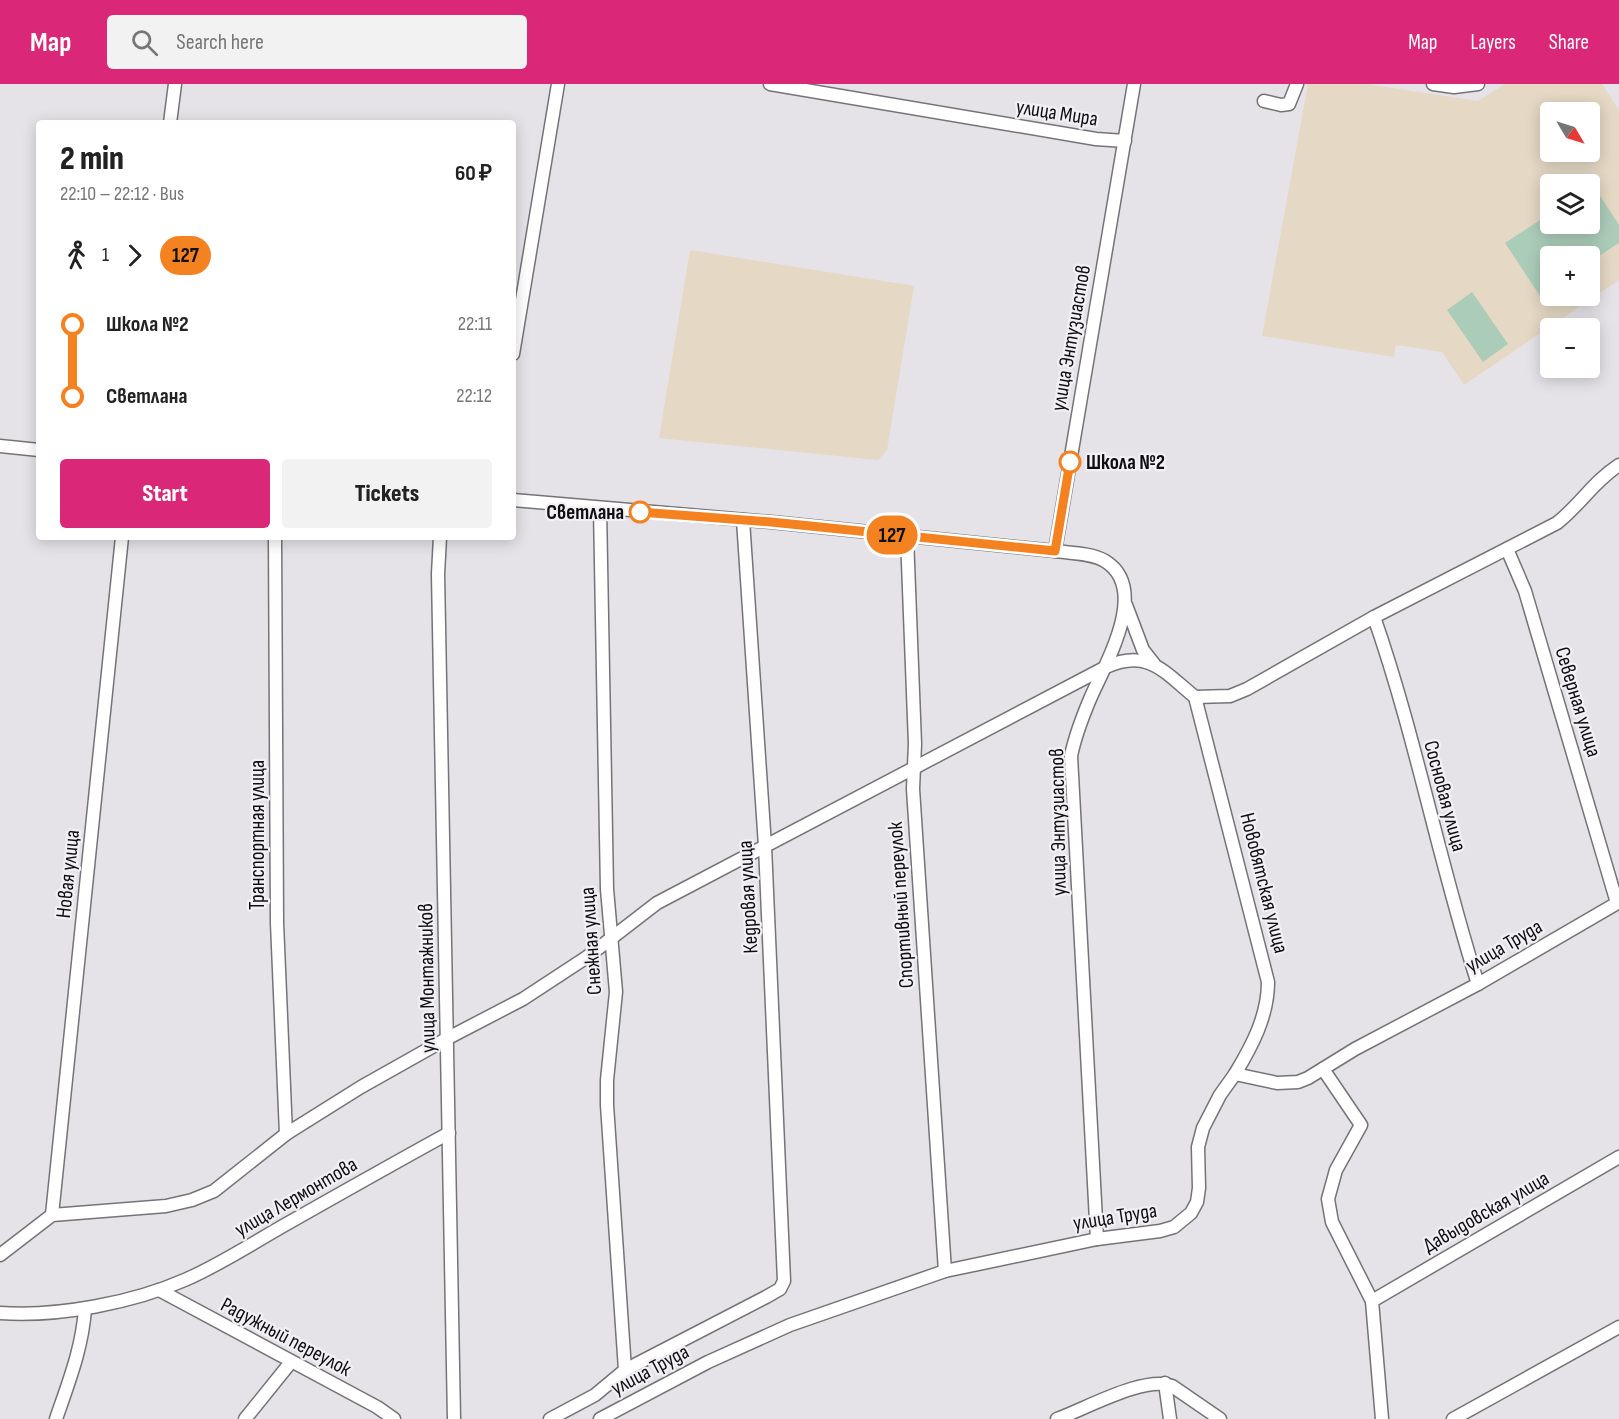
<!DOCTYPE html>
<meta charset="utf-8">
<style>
:root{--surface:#fff;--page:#f2f2f2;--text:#222;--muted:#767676;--accent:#db2777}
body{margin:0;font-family:"Sofia Sans Condensed",sans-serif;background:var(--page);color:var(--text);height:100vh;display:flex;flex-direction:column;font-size:22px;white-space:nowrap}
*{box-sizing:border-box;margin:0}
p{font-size:20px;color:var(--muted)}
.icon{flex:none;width:33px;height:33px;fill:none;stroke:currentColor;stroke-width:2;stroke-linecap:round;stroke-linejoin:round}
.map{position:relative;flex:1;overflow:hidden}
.sheet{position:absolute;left:36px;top:36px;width:480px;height:420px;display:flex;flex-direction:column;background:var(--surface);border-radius:6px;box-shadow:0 3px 15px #0003}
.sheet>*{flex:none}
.badge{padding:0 12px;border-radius:20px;font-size:21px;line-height:39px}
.needle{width:39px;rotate:128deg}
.tools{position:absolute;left:1540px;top:18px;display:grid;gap:12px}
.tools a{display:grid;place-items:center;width:60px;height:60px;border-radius:6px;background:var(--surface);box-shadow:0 3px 15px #0003;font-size:30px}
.map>.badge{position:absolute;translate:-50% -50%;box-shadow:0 0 0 3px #fff}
.legs{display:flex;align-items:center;gap:9px;height:66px;padding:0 24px;font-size:20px}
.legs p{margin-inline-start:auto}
.headline{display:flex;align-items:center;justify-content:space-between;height:102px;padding:0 24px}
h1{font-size:33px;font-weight:800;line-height:45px}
.action{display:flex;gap:12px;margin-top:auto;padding:12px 24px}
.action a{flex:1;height:69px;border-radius:6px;background:var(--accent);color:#fff;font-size:24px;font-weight:800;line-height:69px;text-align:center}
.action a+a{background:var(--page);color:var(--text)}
ul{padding:0 24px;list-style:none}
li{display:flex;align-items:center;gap:21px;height:72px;font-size:22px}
li i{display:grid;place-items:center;width:9px;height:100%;margin:0 8px;background:currentColor}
li i::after{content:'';width:15px;height:15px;margin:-8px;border:4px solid;border-radius:50%;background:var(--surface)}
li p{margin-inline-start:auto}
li:first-child i{background:linear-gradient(#0000 50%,currentColor 0)}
li:last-child i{background:linear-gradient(currentColor 50%,#0000 0)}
header{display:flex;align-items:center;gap:36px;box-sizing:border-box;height:84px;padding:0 30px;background:var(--accent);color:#fff}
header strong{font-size:28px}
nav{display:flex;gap:33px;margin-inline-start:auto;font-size:21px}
.search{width:420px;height:54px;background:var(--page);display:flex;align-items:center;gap:15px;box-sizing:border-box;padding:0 21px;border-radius:6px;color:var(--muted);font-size:22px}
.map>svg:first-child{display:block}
.education{fill:#e5d8c4;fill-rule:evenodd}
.green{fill:#acccba}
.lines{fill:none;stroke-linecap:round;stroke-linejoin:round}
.street-casing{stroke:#757378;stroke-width:15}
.street{stroke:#fff;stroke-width:12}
.line-1-casing{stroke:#fff;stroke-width:14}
.line-1{stroke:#f58220;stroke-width:9}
.stop-1-dot{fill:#fff;stroke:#f58220;stroke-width:3}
.labels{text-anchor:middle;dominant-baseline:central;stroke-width:4.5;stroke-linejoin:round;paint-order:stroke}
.street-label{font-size:21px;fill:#0e0d0f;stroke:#f2f0f5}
.stop-label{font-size:21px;font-weight:bold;fill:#0e0d0f;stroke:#f2f0f5;text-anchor:start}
</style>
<header>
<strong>Map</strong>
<div class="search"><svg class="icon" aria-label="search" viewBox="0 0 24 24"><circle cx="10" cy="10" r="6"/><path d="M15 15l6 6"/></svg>Search here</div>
<nav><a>Map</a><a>Layers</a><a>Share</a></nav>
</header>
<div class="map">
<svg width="1619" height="1335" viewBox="0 0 1619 1335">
<rect width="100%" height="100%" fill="#e5e3e8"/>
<g class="education">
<path d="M1308,0h58l112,17 27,-17h97l17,26v170l-155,105 -22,-33 -46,-7 -2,12 -132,-21zM1551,28h39v40h-39zM1551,100h39v40h-39zM1551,172h39v40h-39z"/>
<polygon points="690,166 914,202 887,366 878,376 659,354"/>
</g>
<g class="green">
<polygon points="1593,101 1619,141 1619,159 1590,178 1590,172 1551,172 1551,204 1540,212 1505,159 1551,129 1551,140 1590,140 1590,103"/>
<polygon points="1472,208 1508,260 1483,278 1447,226"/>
</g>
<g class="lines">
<g class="street-casing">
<g id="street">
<polyline points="770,0 1096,55 1125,57"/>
<polyline points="1433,0 1454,3 1478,0"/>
<polyline points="1264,17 1281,21 1289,20 1297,0"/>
<polyline points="170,39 175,0"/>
<polyline points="513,270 558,0"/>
<polyline points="0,362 39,366"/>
<polyline points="513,416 771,438 1055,467"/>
<polyline points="600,424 607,805 616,908 607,996 607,1021 625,1286"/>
<polyline points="275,453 277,839 286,1050"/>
<polyline points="440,453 438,490 454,1335"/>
<polyline points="907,453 915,660 913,705 945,1187"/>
<polyline points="1507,465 1525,507 1617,819"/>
<polyline points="1126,521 1143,566 1154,580"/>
<path d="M1374,533c42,120 65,246 104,367"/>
<path d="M1195,613l73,285c0,34 -16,64 -33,92"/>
<polyline points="1323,985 1361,1041 1336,1086 1328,1115 1332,1138 1372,1217 1382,1335"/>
<polyline points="52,1131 122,453"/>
<path d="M1097,1155l-26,-483c4,-20 11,-38 19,-57 14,-33 61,-110 15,-138 -13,-8 -35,-8 -50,-10l79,-467"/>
<path d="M0,1171l52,-40 114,-9 26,-6 22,-9 72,-57 75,-47 87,-49 75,-39 64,-42 70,-54 449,-236c42,-19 58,5 89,30l35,-1 17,-7 127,-72 183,-94c23,-18 37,-42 62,-58"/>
<polyline points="159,1206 377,1323 394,1335"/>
<polyline points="1372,1217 1619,1073"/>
<path d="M0,1229c58,4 133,-10 187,-34 36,-16 69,-38 103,-57 53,-30 106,-60 159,-89"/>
<polyline points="1165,1299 1170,1335"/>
<path d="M56,1335c13,-38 26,-70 29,-110"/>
<polyline points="245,1335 291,1278"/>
<polyline points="550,1335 595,1311 625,1286 766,1213 780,1205 784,1197 765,762 743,436"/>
<polyline points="600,1335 708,1278 790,1241 945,1187 1097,1155 1160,1147 1174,1143 1191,1129 1197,1118 1199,1104 1198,1063 1203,1044 1220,1011 1235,990 1277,999 1298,998 1308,994 1355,965 1478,900 1619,818"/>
<path d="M1057,1335c28,-10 88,-44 115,-33l48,33"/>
<polyline points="1453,1335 1619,1243"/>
</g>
</g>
<use href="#street" class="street"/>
</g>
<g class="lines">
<g class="line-1-casing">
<polyline id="line-1" points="640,428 771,438 1055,467 1070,378"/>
</g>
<use href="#line-1" class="line-1"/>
</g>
<g class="stop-1-dot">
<circle cx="1070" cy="378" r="10"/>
<circle cx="640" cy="428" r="10"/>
</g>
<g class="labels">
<g class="street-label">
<text transform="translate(1057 29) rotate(9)">улица Мира</text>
<text transform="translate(1071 254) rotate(-80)">улица Энтузиастов</text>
<text transform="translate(1578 618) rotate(73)">Северная улица</text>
<text transform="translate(1445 712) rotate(75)">Сосновая улица</text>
<text transform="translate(1058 738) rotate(-91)">улица Энтузиастов</text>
<text transform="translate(257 751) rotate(-90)">Транспортная улица</text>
<text transform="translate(68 790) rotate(-84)">Новая улица</text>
<text transform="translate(1264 799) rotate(76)">Нововятская улица</text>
<text transform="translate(748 813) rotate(-93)">Кедровая улица</text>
<text transform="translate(901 821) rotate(-94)">Спортивный переулок</text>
<text transform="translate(591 857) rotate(-94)">Снежная улица</text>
<text transform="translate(1504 862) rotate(-30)">улица Труда</text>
<text transform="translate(427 894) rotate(-91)">улица Монтажников</text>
<text transform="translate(296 1113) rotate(-30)">улица Лермонтова</text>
<text transform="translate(1486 1128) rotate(-30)">Давыдовская улица</text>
<text transform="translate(1115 1133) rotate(-9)">улица Труда</text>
<text transform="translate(286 1253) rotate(28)">Радужный переулок</text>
<text transform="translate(650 1286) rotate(-28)">улица Труда</text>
</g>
<g class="stop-label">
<text x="1086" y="378">Школа №2</text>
<text x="624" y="428" text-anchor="end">Светлана</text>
</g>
</g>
</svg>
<div class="tools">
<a><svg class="needle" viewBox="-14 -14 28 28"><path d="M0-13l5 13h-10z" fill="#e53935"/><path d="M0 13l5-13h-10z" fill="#767676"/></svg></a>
<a><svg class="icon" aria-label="layers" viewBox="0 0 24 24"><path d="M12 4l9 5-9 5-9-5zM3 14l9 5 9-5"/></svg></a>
<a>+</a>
<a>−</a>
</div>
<b class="badge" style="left:892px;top:451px;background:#f58220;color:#111">127</b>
<section class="sheet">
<div class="headline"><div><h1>2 min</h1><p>22:10 – 22:12 · Bus</p></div><b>60 ₽</b></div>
<div class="legs"><svg class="icon" aria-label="walk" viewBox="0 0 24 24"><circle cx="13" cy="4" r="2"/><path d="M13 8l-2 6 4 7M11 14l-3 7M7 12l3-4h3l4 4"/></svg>1<svg class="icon" aria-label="forward" viewBox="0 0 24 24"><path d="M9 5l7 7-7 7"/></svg><b class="badge" style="background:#f58220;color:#111">127</b></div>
<ul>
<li><i style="color:#f58220"></i><b>Школа №2</b><p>22:11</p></li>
<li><i style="color:#f58220"></i><b>Светлана</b><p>22:12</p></li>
</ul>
<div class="action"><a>Start</a><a>Tickets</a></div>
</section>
</div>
